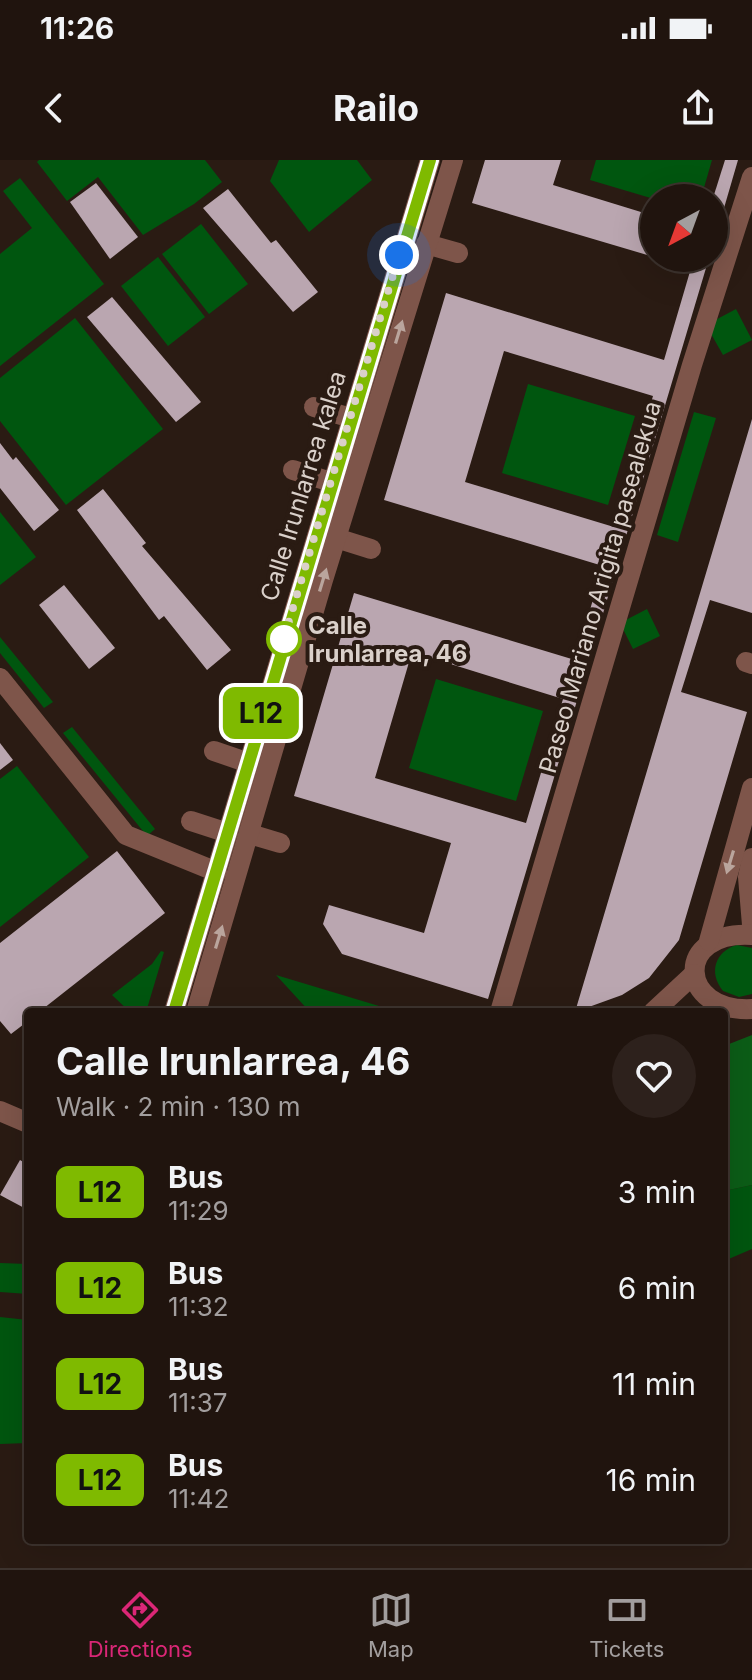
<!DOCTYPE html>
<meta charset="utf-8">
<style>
:root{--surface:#20140e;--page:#2d211c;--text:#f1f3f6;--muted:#a29e9e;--line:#3d332e;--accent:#db2777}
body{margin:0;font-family:Inter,sans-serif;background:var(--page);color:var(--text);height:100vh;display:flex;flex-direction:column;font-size:30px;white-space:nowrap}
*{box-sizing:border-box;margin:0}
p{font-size:26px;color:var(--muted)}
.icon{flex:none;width:44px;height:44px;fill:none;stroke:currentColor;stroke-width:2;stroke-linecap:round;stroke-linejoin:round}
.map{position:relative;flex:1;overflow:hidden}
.side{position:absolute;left:24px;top:848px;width:704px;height:536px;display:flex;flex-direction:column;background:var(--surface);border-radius:8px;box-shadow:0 8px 32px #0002,0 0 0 2px var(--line)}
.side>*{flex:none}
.badge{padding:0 16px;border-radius:12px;font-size:28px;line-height:52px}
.needle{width:52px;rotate:221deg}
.controls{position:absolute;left:640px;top:24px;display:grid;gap:16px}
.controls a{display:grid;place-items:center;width:88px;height:88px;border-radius:50%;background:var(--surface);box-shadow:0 8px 32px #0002,0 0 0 2px var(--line);font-size:40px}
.you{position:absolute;width:40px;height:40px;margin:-20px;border:6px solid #fff;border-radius:50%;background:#1a73e8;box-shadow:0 0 0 12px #1a73e833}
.map>.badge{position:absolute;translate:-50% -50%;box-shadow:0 0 0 4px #fff}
.round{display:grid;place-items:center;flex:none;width:84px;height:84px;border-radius:42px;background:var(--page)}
.overview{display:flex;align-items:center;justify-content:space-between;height:136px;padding:0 32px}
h1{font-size:38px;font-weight:700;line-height:60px}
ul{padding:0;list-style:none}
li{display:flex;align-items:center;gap:24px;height:96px;padding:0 32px}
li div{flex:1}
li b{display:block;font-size:30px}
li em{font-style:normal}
li .badge{min-width:88px;font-weight:700;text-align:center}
.status{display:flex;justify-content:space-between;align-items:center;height:56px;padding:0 40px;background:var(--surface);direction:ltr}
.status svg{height:22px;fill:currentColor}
header{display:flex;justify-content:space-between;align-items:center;height:104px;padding:0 32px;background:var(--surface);font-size:36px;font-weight:700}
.menu{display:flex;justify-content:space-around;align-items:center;height:112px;border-top:2px solid var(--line);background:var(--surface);font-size:22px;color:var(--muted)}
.menu a{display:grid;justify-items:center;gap:4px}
.menu .active{color:var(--accent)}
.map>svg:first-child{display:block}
.green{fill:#00560f}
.forest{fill:#0c5d17}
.building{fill:#baa6b0;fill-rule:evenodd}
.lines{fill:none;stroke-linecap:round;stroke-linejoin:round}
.minor{stroke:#7e554a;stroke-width:20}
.oneway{fill:#baa59d}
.line-casing{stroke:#fff;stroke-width:18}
.line{stroke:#7fba00;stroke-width:12}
.walk{stroke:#dad0ca;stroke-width:8;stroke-dasharray:0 14.4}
.stop-dot{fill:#fff;stroke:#7fba00;stroke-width:4}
.labels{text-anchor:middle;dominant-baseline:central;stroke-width:8;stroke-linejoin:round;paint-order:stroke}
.street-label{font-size:24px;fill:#dad0ca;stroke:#2a1b13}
.stop-label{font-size:24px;font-weight:bold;fill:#dad0ca;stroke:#2a1b13;text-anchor:start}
</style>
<div class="status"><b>11:26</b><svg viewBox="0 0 49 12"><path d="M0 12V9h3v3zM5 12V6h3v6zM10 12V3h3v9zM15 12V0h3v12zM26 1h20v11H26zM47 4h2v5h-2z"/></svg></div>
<header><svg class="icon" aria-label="back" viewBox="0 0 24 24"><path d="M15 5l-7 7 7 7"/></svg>Railo<svg class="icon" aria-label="share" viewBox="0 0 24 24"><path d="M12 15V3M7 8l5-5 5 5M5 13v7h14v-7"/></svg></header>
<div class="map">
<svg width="752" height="1408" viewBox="0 0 752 1408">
<rect width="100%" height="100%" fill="#2a1b13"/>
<g class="green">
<polygon points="39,0 205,0 222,22 194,44 143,75 98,17 67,41 37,2"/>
<polygon points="279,0 357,0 372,20 309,72 270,21"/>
<polygon points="596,0 712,0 701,38 654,39 590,20"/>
<polygon points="20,18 104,124 0,206 0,94 32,68 3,31"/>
<polygon points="201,64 248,124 209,154 162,94"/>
<polygon points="158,97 205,157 168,186 121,126"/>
<polygon points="736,149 752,180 723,195 706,165"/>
<polygon points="75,158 163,269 66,345 0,261 0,218"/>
<polygon points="528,224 635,256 608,345 502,313"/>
<polygon points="694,252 716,258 678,382 657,375"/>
<polygon points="0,352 36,397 0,425"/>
<polygon points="647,449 660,476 633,489 620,463"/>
<polygon points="0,477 53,542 44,548 0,493"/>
<polygon points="436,519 543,551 516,641 409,608"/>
<polygon points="72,567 155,669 147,676 63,573"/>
<polygon points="17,606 89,697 0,767 0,619"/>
<path d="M737,785l15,3v46l-13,3 -16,-6c-15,-18 -8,-40 14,-46z"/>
<polygon points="161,791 164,792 146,852 130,852 112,835 152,804"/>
<polygon points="276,815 399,852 310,852"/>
<polygon points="752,1025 752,1089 724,1101 724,1031"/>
<polygon points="0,1103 28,1104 28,1134 0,1132"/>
<polygon points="0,1157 28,1160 28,1283 0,1284"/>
</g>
<polygon class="forest" points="752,875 752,1025 724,1031 724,886"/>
<g class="building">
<polygon points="485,0 561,0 553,25 654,56 654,97 472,43"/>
<polygon points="725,0 738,0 715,79 713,38"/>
<polygon points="96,23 138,77 110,99 70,42"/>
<polygon points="228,29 271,83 276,80 318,132 293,152 203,48"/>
<path d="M709,98l-221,741 -146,-45 -19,-30 6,-19 95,28 27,-90 -157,-47 60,-203 221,67 28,-94 -219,-66 62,-207 218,67 27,-92 -31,-10zM504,191l149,45 -39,131 -149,-45zM412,492l151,47 -37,124 -151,-45z"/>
<polygon points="112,137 201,242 176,262 87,157"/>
<polygon points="752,259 752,453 710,440 681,532 747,552 679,780 649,818 622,835 575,852"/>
<polygon points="0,283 13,300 16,297 59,350 34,371 0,328"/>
<polygon points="103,329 146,383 142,386 231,490 207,510 164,456 159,460 77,350"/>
<polygon points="64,425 115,488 89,509 39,445"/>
<polygon points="0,583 13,600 0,610"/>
<polygon points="117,691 165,753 39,852 28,852 28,861 11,874 0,861 0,783"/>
<polygon points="20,1000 28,1005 28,1050 0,1035"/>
</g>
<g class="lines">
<g class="minor">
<polyline points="426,84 458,93"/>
<polyline points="314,247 351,258"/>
<polyline points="293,310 331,322"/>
<polyline points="336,378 371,389"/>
<polyline points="746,502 752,504"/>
<polyline points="0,518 126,675 217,712"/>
<polyline points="214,591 246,602"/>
<polyline points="191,661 228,673"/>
<polyline points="250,674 280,683"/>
<polyline points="752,698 748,717 752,765"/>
<path d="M752,775c-79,-5 -74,78 0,74"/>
<polyline points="709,781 752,628"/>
<polyline points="174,852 430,0"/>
<polyline points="196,852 323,420 453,0"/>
<polyline points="500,852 692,205 752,17"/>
<polyline points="653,852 694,814"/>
<polyline points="0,951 28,963"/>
</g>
</g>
<defs><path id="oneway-solid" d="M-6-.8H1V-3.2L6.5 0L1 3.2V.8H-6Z" transform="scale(2)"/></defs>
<g class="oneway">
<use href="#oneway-solid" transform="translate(399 172) rotate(-73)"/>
<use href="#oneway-solid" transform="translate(323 420) rotate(-73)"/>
<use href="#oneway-solid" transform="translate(730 702) rotate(107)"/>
<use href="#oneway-solid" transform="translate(219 777) rotate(-73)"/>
</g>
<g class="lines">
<g class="line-casing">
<polyline id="line" points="174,852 430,0"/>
</g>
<use href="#line" class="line"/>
<polyline class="walk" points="284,479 280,491 399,95"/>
</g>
<circle class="stop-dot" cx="284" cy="479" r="16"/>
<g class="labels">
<g class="street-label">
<text transform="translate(303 326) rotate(-73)">Calle Irunlarrea kalea</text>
<text transform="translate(600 427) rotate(-74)">Paseo Mariano Arigita pasealekua</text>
</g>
<g class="stop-label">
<text x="308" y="465">Calle<tspan x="308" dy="28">Irunlarrea, 46</tspan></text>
</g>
</g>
</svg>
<div class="controls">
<a><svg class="needle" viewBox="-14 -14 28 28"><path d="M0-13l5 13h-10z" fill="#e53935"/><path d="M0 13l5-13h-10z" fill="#a29e9e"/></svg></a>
</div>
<div class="you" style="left:399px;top:95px"></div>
<b class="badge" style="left:261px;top:553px;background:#7fba00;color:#111">L12</b>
<section class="side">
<div class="overview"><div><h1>Calle Irunlarrea, 46</h1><p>Walk · 2 min · 130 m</p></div><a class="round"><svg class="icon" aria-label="heart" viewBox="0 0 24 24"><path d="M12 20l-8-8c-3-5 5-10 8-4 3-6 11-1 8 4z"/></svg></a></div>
<ul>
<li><span class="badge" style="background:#7fba00;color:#111">L12</span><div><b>Bus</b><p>11:29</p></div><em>3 min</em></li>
<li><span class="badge" style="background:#7fba00;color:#111">L12</span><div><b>Bus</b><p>11:32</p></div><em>6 min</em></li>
<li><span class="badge" style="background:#7fba00;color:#111">L12</span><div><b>Bus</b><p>11:37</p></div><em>11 min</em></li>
<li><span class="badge" style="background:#7fba00;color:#111">L12</span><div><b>Bus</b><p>11:42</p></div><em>16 min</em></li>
</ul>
</section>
</div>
<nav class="menu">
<a class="active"><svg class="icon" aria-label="directions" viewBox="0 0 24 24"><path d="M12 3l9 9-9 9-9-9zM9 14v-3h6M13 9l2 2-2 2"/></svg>Directions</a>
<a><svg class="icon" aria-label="map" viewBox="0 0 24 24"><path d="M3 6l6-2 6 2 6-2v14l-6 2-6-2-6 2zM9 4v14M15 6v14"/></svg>Map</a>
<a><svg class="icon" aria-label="tickets" viewBox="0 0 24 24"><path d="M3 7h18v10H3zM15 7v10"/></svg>Tickets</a>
</nav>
